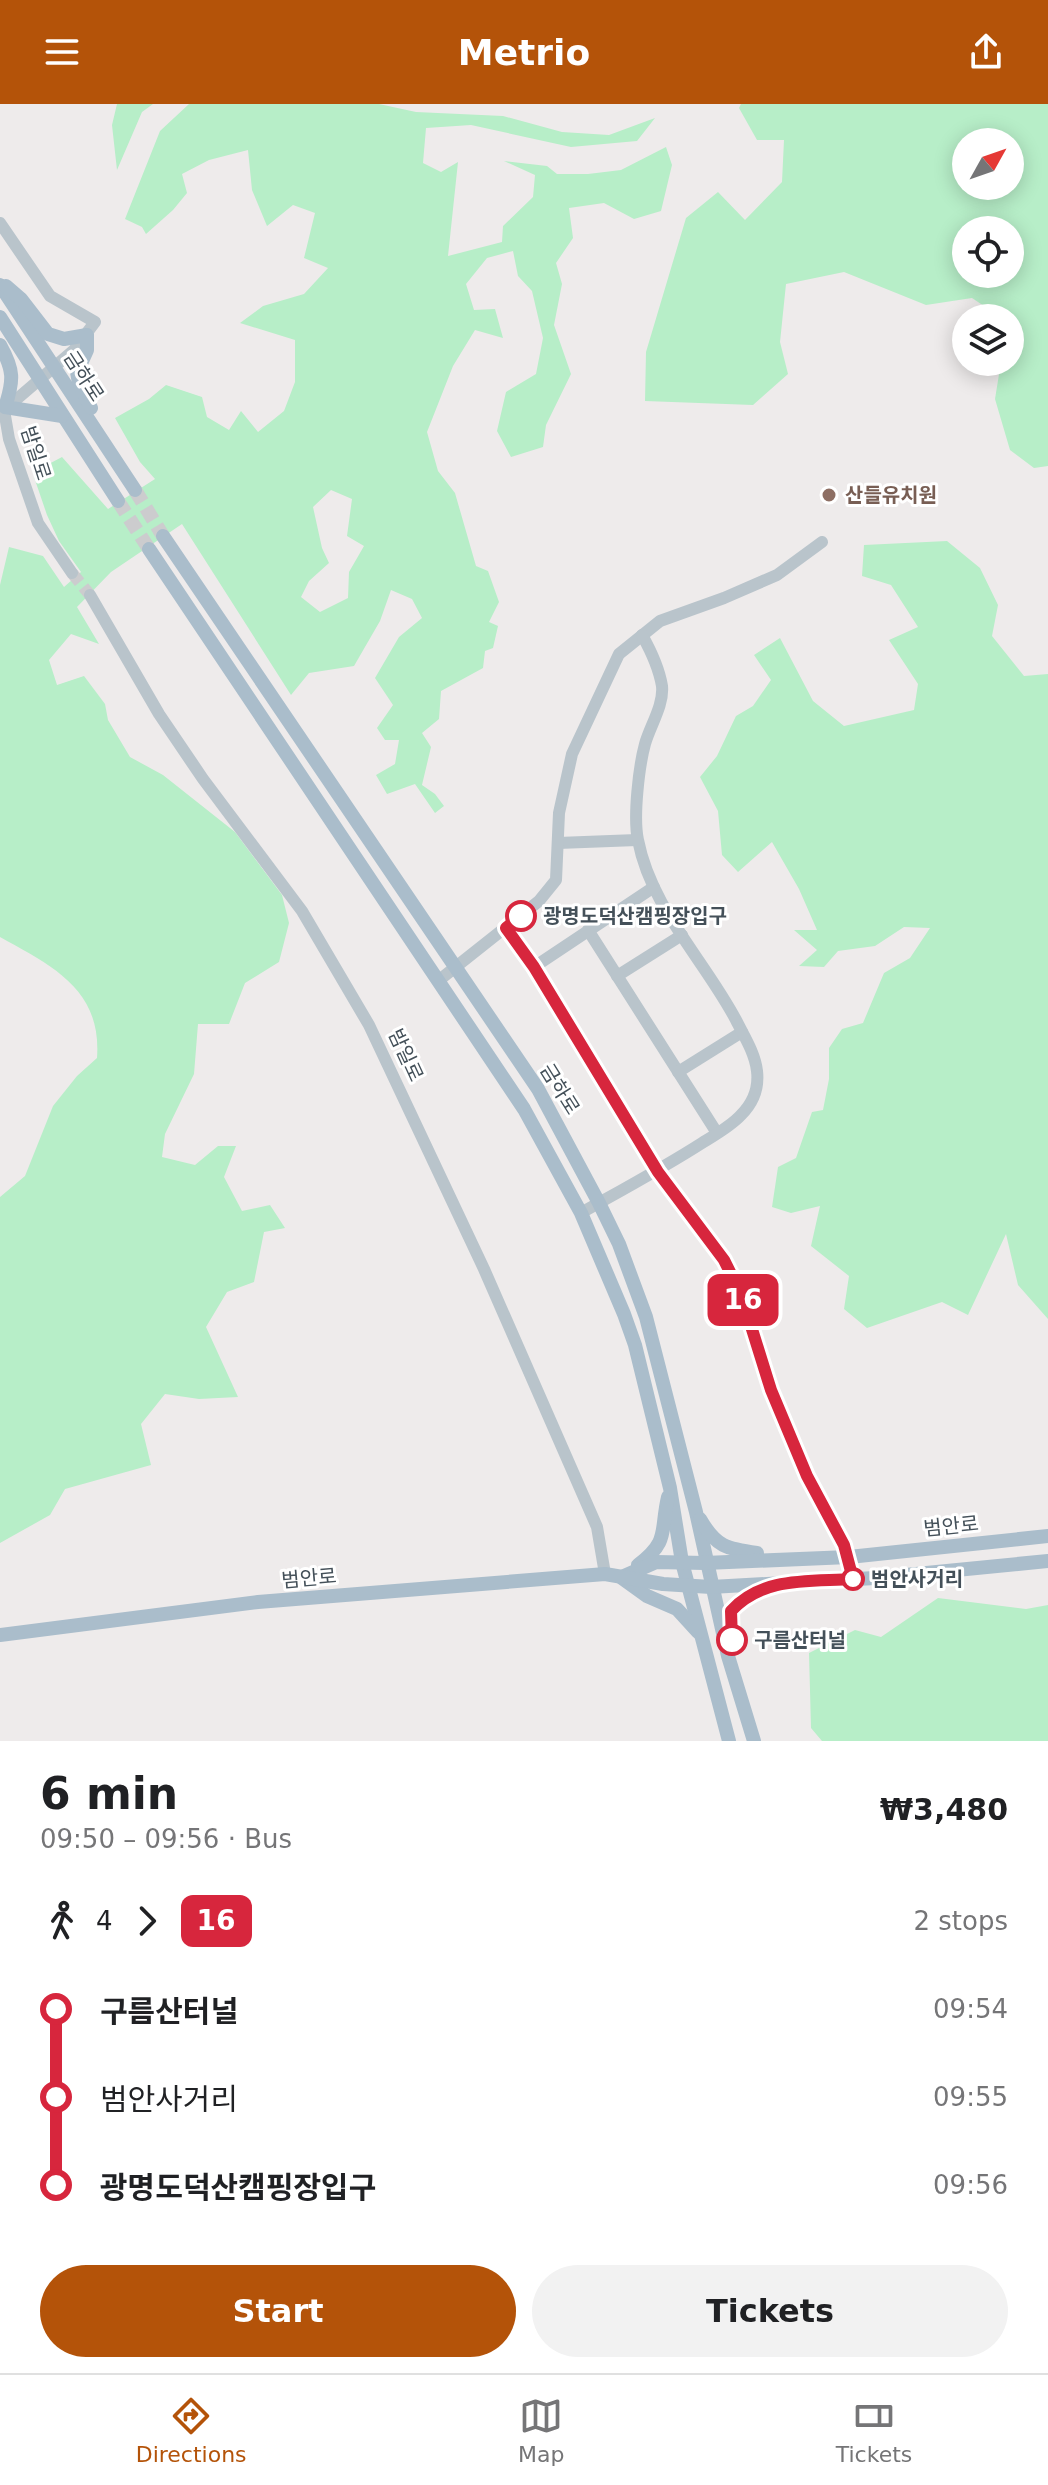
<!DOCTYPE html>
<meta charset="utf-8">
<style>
:root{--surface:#fff;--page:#f2f2f2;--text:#202124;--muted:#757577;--line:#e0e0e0;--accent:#b45309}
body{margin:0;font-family:"DejaVu Sans","Noto Sans KR",sans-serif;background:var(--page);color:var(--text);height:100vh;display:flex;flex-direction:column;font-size:30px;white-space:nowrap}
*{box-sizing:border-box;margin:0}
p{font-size:26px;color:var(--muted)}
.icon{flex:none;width:44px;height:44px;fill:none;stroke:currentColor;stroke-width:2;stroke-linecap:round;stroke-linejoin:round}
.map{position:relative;height:1637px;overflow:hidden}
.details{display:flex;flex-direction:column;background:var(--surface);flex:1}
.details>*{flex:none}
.badge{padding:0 16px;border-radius:12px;font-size:28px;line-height:52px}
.needle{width:52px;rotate:50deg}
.tools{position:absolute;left:952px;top:24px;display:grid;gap:16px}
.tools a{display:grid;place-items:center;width:72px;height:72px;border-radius:50%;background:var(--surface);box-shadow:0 4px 20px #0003;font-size:40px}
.map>.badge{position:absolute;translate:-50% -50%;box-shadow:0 0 0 4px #fff}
.legs{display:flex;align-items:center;gap:12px;height:88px;padding:0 40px;font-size:26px}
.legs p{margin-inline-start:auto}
.overview{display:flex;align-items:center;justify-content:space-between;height:136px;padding:0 40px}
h1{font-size:44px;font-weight:700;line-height:60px}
.cta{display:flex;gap:16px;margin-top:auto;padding:16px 40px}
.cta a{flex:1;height:92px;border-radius:48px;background:var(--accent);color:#fff;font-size:32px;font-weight:700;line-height:92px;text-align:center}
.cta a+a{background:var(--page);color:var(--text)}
ul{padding:0 40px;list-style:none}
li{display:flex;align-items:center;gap:28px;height:88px;font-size:30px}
li i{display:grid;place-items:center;width:12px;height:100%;margin:0 10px;background:currentColor}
li i::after{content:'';width:20px;height:20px;margin:-10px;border:6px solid;border-radius:50%;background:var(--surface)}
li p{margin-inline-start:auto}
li:first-child i{background:linear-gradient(#0000 50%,currentColor 0)}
li:last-child i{background:linear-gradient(currentColor 50%,#0000 0)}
header{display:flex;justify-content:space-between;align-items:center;height:104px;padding:0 40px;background:var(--accent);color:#fff;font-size:36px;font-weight:700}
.tabs{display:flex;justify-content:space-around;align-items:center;height:112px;border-top:2px solid var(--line);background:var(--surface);font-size:22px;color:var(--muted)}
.tabs a{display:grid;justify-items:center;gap:4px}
.tabs .selected{color:var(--accent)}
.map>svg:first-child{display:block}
.green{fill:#b7eec8;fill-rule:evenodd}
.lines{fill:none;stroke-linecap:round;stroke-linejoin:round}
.minor-tunnel{stroke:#ccccce;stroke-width:12;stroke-dasharray:12 6;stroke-linecap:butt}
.major-tunnel{stroke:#ccccce;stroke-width:14;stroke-dasharray:14 7;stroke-linecap:butt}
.minor{stroke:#b9c4cb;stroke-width:12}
.major{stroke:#aabdcb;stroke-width:14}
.line-1-casing{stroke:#fff;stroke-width:18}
.line-1{stroke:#d7263d;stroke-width:12}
.education-dot{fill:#8d6e63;stroke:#fff;stroke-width:3}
.stop-1-dot{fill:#fff;stroke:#d7263d;stroke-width:4}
.labels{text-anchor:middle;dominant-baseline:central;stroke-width:6;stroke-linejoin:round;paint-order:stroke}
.street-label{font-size:20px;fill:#445059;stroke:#fff}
.education-label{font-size:20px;font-weight:bold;fill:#785e54;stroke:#fff;text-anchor:start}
.stop-label{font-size:20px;font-weight:bold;fill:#445059;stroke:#fff;text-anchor:start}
</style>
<header><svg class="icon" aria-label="menu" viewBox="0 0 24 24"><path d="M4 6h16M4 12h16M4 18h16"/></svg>Metrio<svg class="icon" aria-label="share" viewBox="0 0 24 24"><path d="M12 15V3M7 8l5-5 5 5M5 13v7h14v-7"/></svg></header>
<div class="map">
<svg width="1048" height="1637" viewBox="0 0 1048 1637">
<rect width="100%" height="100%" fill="#eeebeb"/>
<g class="green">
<polygon points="117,0 153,0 142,8 117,66 112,21"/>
<path d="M189,0h190l37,8 87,4 59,16 47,3 46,-17 -18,23 -66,6 -100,-22 -45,3 -3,35 18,9 17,-10 -10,94 54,-14 1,-16 30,-29 2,-22 -31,-14 43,5 10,8h31l33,-4 45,-23 6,18 -11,46 -27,8 -30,-16 -35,5 4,30 -17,25 6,21 -8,41 17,49 -25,51 -3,22 -32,10 -14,-26 9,-39 30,-18 7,-36 -11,-47 -14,-15 -5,-25 -26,7 -21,26 8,26 21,-1 8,29 -28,-8 -22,36 -26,66 11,39 17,22 21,73 12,5 11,31 -10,20 9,4 -5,22 -8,3 -2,17 -42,23 -2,28 -17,14 9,14 -9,38 13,9 9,12 -9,7 -20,-29 -28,10 -11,-19 19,-11 4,-24h-14l-8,-12 16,-23 -18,-27 24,-41 23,-19 -10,-19 -21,-9 -11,31 -26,45 -45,7 -18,22 -109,-171 -71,48 -34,35 22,37 -28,-10 -22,26 8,25 27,-9 21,28 3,16 22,37 33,18 72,57 47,63 7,28 -10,39 -34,21 -16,41h-31l-4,50 -29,60 -3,23 33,8 23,-19h18l-12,31 18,34 28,-6 15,23 -21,4 -10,50 -27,10 -21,35 32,70 -39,2 -34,-5 -24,30 10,41 -86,24 -15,26 -50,28v-346l25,-21 28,-70 24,-30 20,-18c5,-69 -45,-92 -97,-121v-352l9,-38 34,9 21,31 17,-15 -22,-31 -12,-26 -13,-38 11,-11 17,-9 46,52 47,-30 -15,-17 -25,-44 34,-19 17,-14 36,12 5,20 22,13 12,-19 17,21 26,-21 11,-29v-42l-55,-17 23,-17 41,-12 24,-26 -24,-10 11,-45 -22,-8 -26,21 -15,-36 -4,-40 -39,10 -27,14 5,19 -14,17 -27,24 -4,-7 -17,-8 35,-88zM331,386l21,9 -5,37 17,10 -15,26 -1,26 -28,14 -19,-15 8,-16 20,-18 -7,-15 -9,-41z"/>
<path d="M741,0h307v362l-14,2 -24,-18 -15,-51 6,-37h9v-44h-8l-30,-20 -46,7 -82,-33 -58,12 -6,58 8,32 -35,31 -108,-4 1,-49 40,-134 32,-26 27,28 37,-38 2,-42h-27l-18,-32zM966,38h44v44h-44zM966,126h44v44h-44z"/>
<polygon points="947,437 980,464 998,501 992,532 1024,572 1048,570 1048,1215 1018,1181 1006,1130 968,1211 942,1198 867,1224 844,1205 849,1172 811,1142 820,1102 791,1109 772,1103 778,1063 796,1054 812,1008 823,1006 829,975 829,944 842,925 863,919 884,869 910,854 930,824 904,823 875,842 838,847 824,863 799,862 817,846 794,826 817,826 799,785 772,738 738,768 722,751 718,707 700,673 717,652 736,612 753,602 771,576 754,551 780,534 813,597 844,622 914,606 918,580 889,536 918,523 891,481 862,472 864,441"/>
<polygon points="938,1494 1026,1505 1048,1501 1048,1637 822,1637 811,1624 809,1549 855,1526 881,1533"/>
</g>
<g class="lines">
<polyline class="minor-tunnel" points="72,469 90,491"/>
<g class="major-tunnel">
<polyline points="135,386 163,432"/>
<polyline points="118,397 149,445"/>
</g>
<g class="minor">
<polyline points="0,119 50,192 95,218 74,246 4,306 9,335 38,419 72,469"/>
<polyline points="90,491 159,610 203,675 302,807 369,921 484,1165 597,1423 605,1470"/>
<polyline points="558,739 637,736"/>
<polyline points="506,824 534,863 658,1068 724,1156 741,1190 771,1286 807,1372 844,1441 853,1475"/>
<polyline points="588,826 717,1029"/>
<polyline points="534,863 654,783"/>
<polyline points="617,872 682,831"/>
<polyline points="438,877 539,797 556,776 559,709 572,650 619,550 660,517 724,494 777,471 822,438"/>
<polyline points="678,968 742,928"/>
<path d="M581,1109c41,-23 82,-45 121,-70 13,-8 29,-17 39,-28 12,-12 18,-27 16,-44 -2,-18 -13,-35 -21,-51 -31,-59 -85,-112 -98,-180 -5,-23 1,-74 7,-96 5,-18 19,-39 17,-58 -3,-18 -11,-35 -20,-51"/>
</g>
<g class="major">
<polyline points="0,181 135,386"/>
<polyline points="6,182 21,195 48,230 64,235 87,231 87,246 77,268 79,279 91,304"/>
<polyline points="0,213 118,397"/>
<path d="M0,241c14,25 14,35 5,62l57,9"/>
<polyline points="163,432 538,985 599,1099 619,1140 646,1213 696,1408 728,1552 754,1637"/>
<polyline points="149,445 524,1005 581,1109 624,1210 635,1241 670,1384 682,1458 729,1637"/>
<path d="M700,1415c16,28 27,30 57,34"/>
<path d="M638,1461c32,-24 22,-34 30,-68"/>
<polyline points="622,1473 656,1458 705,1459 849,1453 1048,1432"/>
<polyline points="622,1474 647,1492 677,1505 698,1528"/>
<polyline points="0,1531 258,1498 605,1470 663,1480 711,1483 875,1474 1048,1457"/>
<polyline points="732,1536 731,1507 745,1493 769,1483"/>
</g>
</g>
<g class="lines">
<g class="line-1-casing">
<path id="line-1" d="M521,812l-15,12 28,39 124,205 66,88 17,34 30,96 36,86 37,69 9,34c-43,3 -90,-3 -122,32l1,29"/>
</g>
<use href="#line-1" class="line-1"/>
</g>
<circle class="education-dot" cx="829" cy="391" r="8"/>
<g class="stop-1-dot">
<circle cx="521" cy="812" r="14"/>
<circle cx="853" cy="1475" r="10"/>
<circle cx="732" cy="1536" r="14"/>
</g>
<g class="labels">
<g class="street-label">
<text transform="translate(84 272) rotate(57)">금하로</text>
<text transform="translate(36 349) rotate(72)">밤일로</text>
<text transform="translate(406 951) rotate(65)">밤일로</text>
<text transform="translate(560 985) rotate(58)">금하로</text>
<text transform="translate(951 1422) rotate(-6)">범안로</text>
<text transform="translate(309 1474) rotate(-5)">범안로</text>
</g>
<g class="education-label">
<text x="845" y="391">산들유치원</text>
</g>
<g class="stop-label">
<text x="543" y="812">광명도덕산캠핑장입구</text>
<text x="871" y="1475">범안사거리</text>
<text x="754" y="1536">구름산터널</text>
</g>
</g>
</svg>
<div class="tools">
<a><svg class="needle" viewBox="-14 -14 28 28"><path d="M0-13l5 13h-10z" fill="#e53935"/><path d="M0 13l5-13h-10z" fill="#757577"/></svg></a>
<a><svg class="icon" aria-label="locate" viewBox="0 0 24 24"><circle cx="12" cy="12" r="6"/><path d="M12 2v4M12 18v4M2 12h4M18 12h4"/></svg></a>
<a><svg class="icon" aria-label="layers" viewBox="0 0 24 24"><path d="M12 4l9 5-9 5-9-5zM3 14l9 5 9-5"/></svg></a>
</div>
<b class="badge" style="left:743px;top:1196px;background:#d7263d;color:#fff">16</b>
</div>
<section class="details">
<div class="overview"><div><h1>6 min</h1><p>09:50 – 09:56 · Bus</p></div><b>₩3,480</b></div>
<div class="legs"><svg class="icon" aria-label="walk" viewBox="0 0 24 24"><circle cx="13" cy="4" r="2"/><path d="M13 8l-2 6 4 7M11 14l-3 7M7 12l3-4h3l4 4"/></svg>4<svg class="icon" aria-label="forward" viewBox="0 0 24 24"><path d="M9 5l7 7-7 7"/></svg><b class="badge" style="background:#d7263d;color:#fff">16</b><p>2 stops</p></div>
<ul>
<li><i style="color:#d7263d"></i><b>구름산터널</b><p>09:54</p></li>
<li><i style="color:#d7263d"></i><span>범안사거리</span><p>09:55</p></li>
<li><i style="color:#d7263d"></i><b>광명도덕산캠핑장입구</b><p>09:56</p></li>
</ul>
<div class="cta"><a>Start</a><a>Tickets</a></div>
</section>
<nav class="tabs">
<a class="selected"><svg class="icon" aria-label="directions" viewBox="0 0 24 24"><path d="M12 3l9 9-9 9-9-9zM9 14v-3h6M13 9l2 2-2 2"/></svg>Directions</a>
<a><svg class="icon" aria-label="map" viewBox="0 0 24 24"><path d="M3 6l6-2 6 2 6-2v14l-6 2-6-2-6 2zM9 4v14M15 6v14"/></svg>Map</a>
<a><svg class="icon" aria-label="tickets" viewBox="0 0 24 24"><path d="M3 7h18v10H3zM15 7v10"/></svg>Tickets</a>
</nav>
